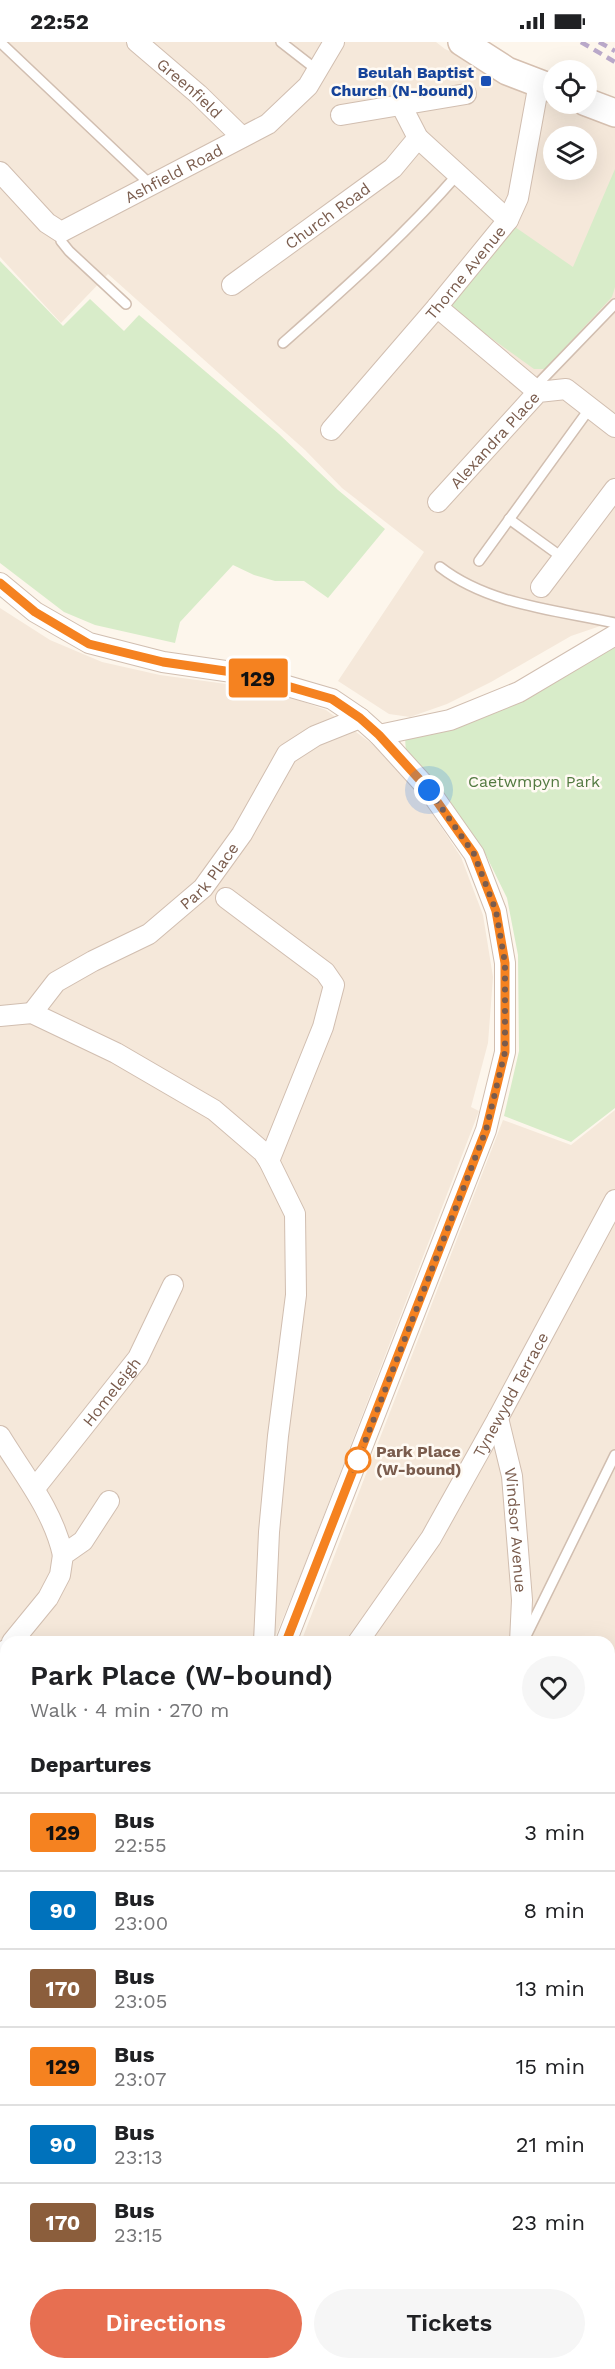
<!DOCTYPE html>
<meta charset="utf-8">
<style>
:root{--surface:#fff;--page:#f6f6f6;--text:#202124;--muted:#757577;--line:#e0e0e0;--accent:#e76f51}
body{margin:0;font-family:"Work Sans",sans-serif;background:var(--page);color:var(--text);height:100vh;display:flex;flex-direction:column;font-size:22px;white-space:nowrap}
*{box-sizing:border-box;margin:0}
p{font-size:20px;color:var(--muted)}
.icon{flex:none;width:33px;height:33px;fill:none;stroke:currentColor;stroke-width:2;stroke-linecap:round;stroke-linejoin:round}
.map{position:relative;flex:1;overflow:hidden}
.drawer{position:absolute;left:0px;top:1594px;width:615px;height:734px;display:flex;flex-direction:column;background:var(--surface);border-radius:18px 18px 0 0;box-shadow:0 6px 24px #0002}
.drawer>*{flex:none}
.badge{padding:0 12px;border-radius:4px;font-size:21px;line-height:39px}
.controls{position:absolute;left:543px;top:18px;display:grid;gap:12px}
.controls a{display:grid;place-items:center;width:54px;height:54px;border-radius:50%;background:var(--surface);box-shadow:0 6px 24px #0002;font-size:30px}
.you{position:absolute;width:30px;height:30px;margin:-15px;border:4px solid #fff;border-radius:50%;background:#1a73e8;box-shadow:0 0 0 9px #1a73e833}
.map>.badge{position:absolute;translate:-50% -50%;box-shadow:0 0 0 3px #fff}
h2{padding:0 30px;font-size:22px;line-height:54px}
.round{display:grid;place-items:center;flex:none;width:63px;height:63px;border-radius:32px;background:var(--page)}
.headline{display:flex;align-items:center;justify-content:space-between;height:102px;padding:0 30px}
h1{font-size:28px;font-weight:600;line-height:45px}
.cta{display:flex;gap:12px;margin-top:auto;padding:12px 30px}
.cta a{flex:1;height:69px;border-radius:36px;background:var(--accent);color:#fff;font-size:24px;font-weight:600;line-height:69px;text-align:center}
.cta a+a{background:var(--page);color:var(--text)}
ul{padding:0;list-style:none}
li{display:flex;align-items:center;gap:18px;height:78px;padding:0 30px;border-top:2px solid var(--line)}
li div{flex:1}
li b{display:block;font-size:22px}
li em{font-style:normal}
li .badge{min-width:66px;font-weight:700;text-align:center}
.status{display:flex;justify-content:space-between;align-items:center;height:42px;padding:0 30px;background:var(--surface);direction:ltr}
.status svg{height:16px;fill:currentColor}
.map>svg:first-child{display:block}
.residential{fill:#f5e8da;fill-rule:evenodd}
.green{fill:#d8ecc9}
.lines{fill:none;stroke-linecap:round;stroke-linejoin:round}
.lane-casing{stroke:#d1beb0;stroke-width:12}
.street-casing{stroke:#d1beb0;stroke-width:22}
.secondary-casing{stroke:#d6c0b0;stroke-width:30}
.lane{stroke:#fff;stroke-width:9}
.street{stroke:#fff;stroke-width:20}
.secondary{stroke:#fff;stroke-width:27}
.rail{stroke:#b9a8c9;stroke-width:4.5;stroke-dasharray:9 6;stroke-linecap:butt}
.line-casing{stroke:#fff;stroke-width:14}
.line{stroke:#f58220;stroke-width:9}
.walk{stroke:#7a5c4d;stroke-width:6;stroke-dasharray:0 10.8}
.transit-dot{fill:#1a4fb4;stroke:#fffaf3;stroke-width:2}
.stop-dot{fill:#fff;stroke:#f58220;stroke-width:3}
.labels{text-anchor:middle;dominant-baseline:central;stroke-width:5;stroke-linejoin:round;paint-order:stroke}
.transit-label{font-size:16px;font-weight:bold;fill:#164399;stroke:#fffaf3;text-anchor:end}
.street-label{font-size:16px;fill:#7a5c4d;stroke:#fffaf3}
.park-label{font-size:16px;fill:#537a41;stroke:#fffaf3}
.stop-label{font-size:16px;font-weight:bold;fill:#7a5c4d;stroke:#fffaf3;text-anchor:start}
</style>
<div class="status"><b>22:52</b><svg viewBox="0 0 49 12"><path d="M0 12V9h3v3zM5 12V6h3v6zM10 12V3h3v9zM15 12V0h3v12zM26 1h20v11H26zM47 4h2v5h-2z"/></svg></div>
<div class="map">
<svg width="615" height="2327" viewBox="0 0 615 2327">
<rect width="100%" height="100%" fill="#fdf6ec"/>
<g class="residential">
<path d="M0,0h436l9,7 108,48 1,7h15l46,20v497l-44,15 -80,46 -44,22 -37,13 -21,-3 -51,-33 86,-129 -82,-64 -37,-38 -197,-176 -47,49 -61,-66zM554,94h32v34h-32z"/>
<polygon points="0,566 50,598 102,620 160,633 234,643 284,653 326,668 375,704 416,747 461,815 483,873 493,935 488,1001 471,1065 479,1069 300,1535 273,1600 6,1600 6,1893 0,1907"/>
<polygon points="615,1068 615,1824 609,1837 609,1600 301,1600 503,1078 571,1103"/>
<polygon points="615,1903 615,2327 543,2327 544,2322 609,2322 609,1917"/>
<polygon points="6,1966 6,2046 0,2022 0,1991"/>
<polygon points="0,2119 6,2133 6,2322 69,2322 71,2327 0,2327"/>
<polygon points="102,2322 249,2322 248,2327 103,2327"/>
</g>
<g class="green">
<polygon points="615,127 615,245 612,255 545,327 534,327 462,275 450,264 515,185 573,225"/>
<polygon points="0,219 63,284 90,257 124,289 139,273 279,392 338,448 385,487 328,556 304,539 275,539 254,533 233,523 180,580 175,601 95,583 64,570 0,521"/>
<polygon points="615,602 615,1066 571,1100 504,1074 519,1009 518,913 507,856 482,805 422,725 406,713 405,694"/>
</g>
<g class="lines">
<g class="lane-casing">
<g id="lane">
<polyline points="0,0 151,143"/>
<polyline points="281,0 317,28"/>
<polyline points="61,190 61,199 69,209 126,262"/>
<path d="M283,301c61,-54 121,-107 174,-168"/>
<polyline points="534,346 615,262"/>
<polyline points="509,477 563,516"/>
<polyline points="479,519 590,366"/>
<path d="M440,525c49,38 116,43 175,56"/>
<polyline points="525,1596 615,1413"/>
<polyline points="0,1855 6,1859"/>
</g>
</g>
<g class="street-casing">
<g id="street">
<path id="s1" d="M137,0l61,52 44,43"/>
<polyline points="401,63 418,96 508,178"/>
<polyline points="341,73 466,52"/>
<path id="s2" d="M0,130l47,51 14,9 207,-108 40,-38 26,-44"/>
<path id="s3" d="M232,243l161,-117 25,-30"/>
<polyline points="437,265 538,350"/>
<path id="s4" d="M331,388l106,-123 71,-87 10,-22 21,-115"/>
<path id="s5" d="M438,460l100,-110 28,-3 49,38"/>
<polyline points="0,541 35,570 89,601 163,620 246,632 332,657 360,676 379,693 429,748 474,812 496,869 505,921 505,1010 486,1088 286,1600"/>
<polyline points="541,545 615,447"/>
<polyline points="379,693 450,678 519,650 615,593"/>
<polyline points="226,856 325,930 334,943 323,985 269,1119"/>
<path id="s6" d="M32,971l24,-31 37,-21 56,-27 54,-46 39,-54 45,-80 28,-18 45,-18"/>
<polyline points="0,974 32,971 116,1011 214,1068 263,1110 269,1119 295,1172 296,1253 278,1394 269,1490 264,1600"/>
<path id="s7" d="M498,1376l14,58 10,124 -2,42"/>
<path d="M0,1394c23,38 53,74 63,119"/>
<path id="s8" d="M35,1446l103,-130 35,-73"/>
<polyline points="12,1600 48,1556 60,1533 63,1513 83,1499 109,1459"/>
<path id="s9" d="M358,1600l73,-104 67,-120 117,-218"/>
<polyline points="0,1616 6,1608"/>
<polyline points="0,1938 6,1923"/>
<polyline points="609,1938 615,1934"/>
<polyline points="609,2056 615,2042"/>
<polyline points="0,2077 6,2093"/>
<polyline points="0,2243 6,2242"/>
<polyline points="88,2322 89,2327"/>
<polyline points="529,2327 530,2322"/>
</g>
</g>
<g class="secondary-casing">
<g id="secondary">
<polyline points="462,0 507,29 554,47"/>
<polyline points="586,60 615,71"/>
<polyline points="609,1877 615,1863"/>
<polyline points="446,2327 446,2322"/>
</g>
</g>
<use href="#lane" class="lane"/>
<use href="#street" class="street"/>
<use href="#secondary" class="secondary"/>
<g class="rail">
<polyline points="581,0 615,20"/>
<polyline points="599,0 615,9"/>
</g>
</g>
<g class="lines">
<g class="line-casing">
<polyline id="line" points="0,541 35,570 89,602 163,620 246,632 332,657 360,676 379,693 429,748 474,812 496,869 505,921 505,1010 486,1088 286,1600"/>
</g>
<use href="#line" class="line"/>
<polyline class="walk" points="358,1418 354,1428 486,1088 505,1010 505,921 496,869 474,812 429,748"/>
</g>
<rect class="transit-dot" x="480" y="33" width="12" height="12" rx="3"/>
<circle class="stop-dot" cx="358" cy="1418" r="12"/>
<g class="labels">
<g class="transit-label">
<text x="474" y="30">Beulah Baptist<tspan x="474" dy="18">Church (N-bound)</tspan></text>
</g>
<g class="street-label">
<text stroke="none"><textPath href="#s1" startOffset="70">Greenfield</textPath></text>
<text stroke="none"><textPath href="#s2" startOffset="213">Ashfield Road</textPath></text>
<text stroke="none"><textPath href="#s3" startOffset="118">Church Road</textPath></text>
<text stroke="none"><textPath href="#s4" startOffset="207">Thorne Avenue</textPath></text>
<text stroke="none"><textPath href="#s5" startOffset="84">Alexandra Place</textPath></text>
<text stroke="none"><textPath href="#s6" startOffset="228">Park Place</textPath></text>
<text stroke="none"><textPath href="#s8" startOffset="123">Homeleigh</textPath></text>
<text stroke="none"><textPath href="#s9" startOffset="291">Tynewydd Terrace</textPath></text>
<text stroke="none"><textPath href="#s7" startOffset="114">Windsor Avenue</textPath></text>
</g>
<g class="park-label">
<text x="534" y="739">Caetwmpyn Park</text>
</g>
<g class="stop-label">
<text x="376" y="1409">Park Place<tspan x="376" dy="18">(W-bound)</tspan></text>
</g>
</g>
</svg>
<div class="controls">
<a><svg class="icon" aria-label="locate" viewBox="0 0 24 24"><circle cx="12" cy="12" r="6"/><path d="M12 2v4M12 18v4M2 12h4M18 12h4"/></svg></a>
<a><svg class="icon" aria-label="layers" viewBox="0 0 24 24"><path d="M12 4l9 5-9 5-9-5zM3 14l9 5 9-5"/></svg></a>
</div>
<div class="you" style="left:429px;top:748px"></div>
<b class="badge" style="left:258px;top:636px;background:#f58220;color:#111">129</b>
<section class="drawer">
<div class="headline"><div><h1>Park Place (W-bound)</h1><p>Walk · 4 min · 270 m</p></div><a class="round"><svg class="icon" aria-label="heart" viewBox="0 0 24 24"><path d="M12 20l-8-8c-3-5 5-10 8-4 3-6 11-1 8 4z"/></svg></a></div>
<h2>Departures</h2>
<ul>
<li><span class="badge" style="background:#f58220;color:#111">129</span><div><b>Bus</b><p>22:55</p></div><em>3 min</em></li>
<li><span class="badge" style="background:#0072bc;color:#fff">90</span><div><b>Bus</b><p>23:00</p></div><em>8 min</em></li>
<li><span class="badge" style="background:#8b5e3c;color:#fff">170</span><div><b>Bus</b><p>23:05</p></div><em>13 min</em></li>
<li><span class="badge" style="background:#f58220;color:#111">129</span><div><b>Bus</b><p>23:07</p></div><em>15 min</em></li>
<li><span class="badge" style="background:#0072bc;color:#fff">90</span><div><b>Bus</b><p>23:13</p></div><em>21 min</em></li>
<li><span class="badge" style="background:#8b5e3c;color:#fff">170</span><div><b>Bus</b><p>23:15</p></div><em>23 min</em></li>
</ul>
<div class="cta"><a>Directions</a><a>Tickets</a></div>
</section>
</div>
